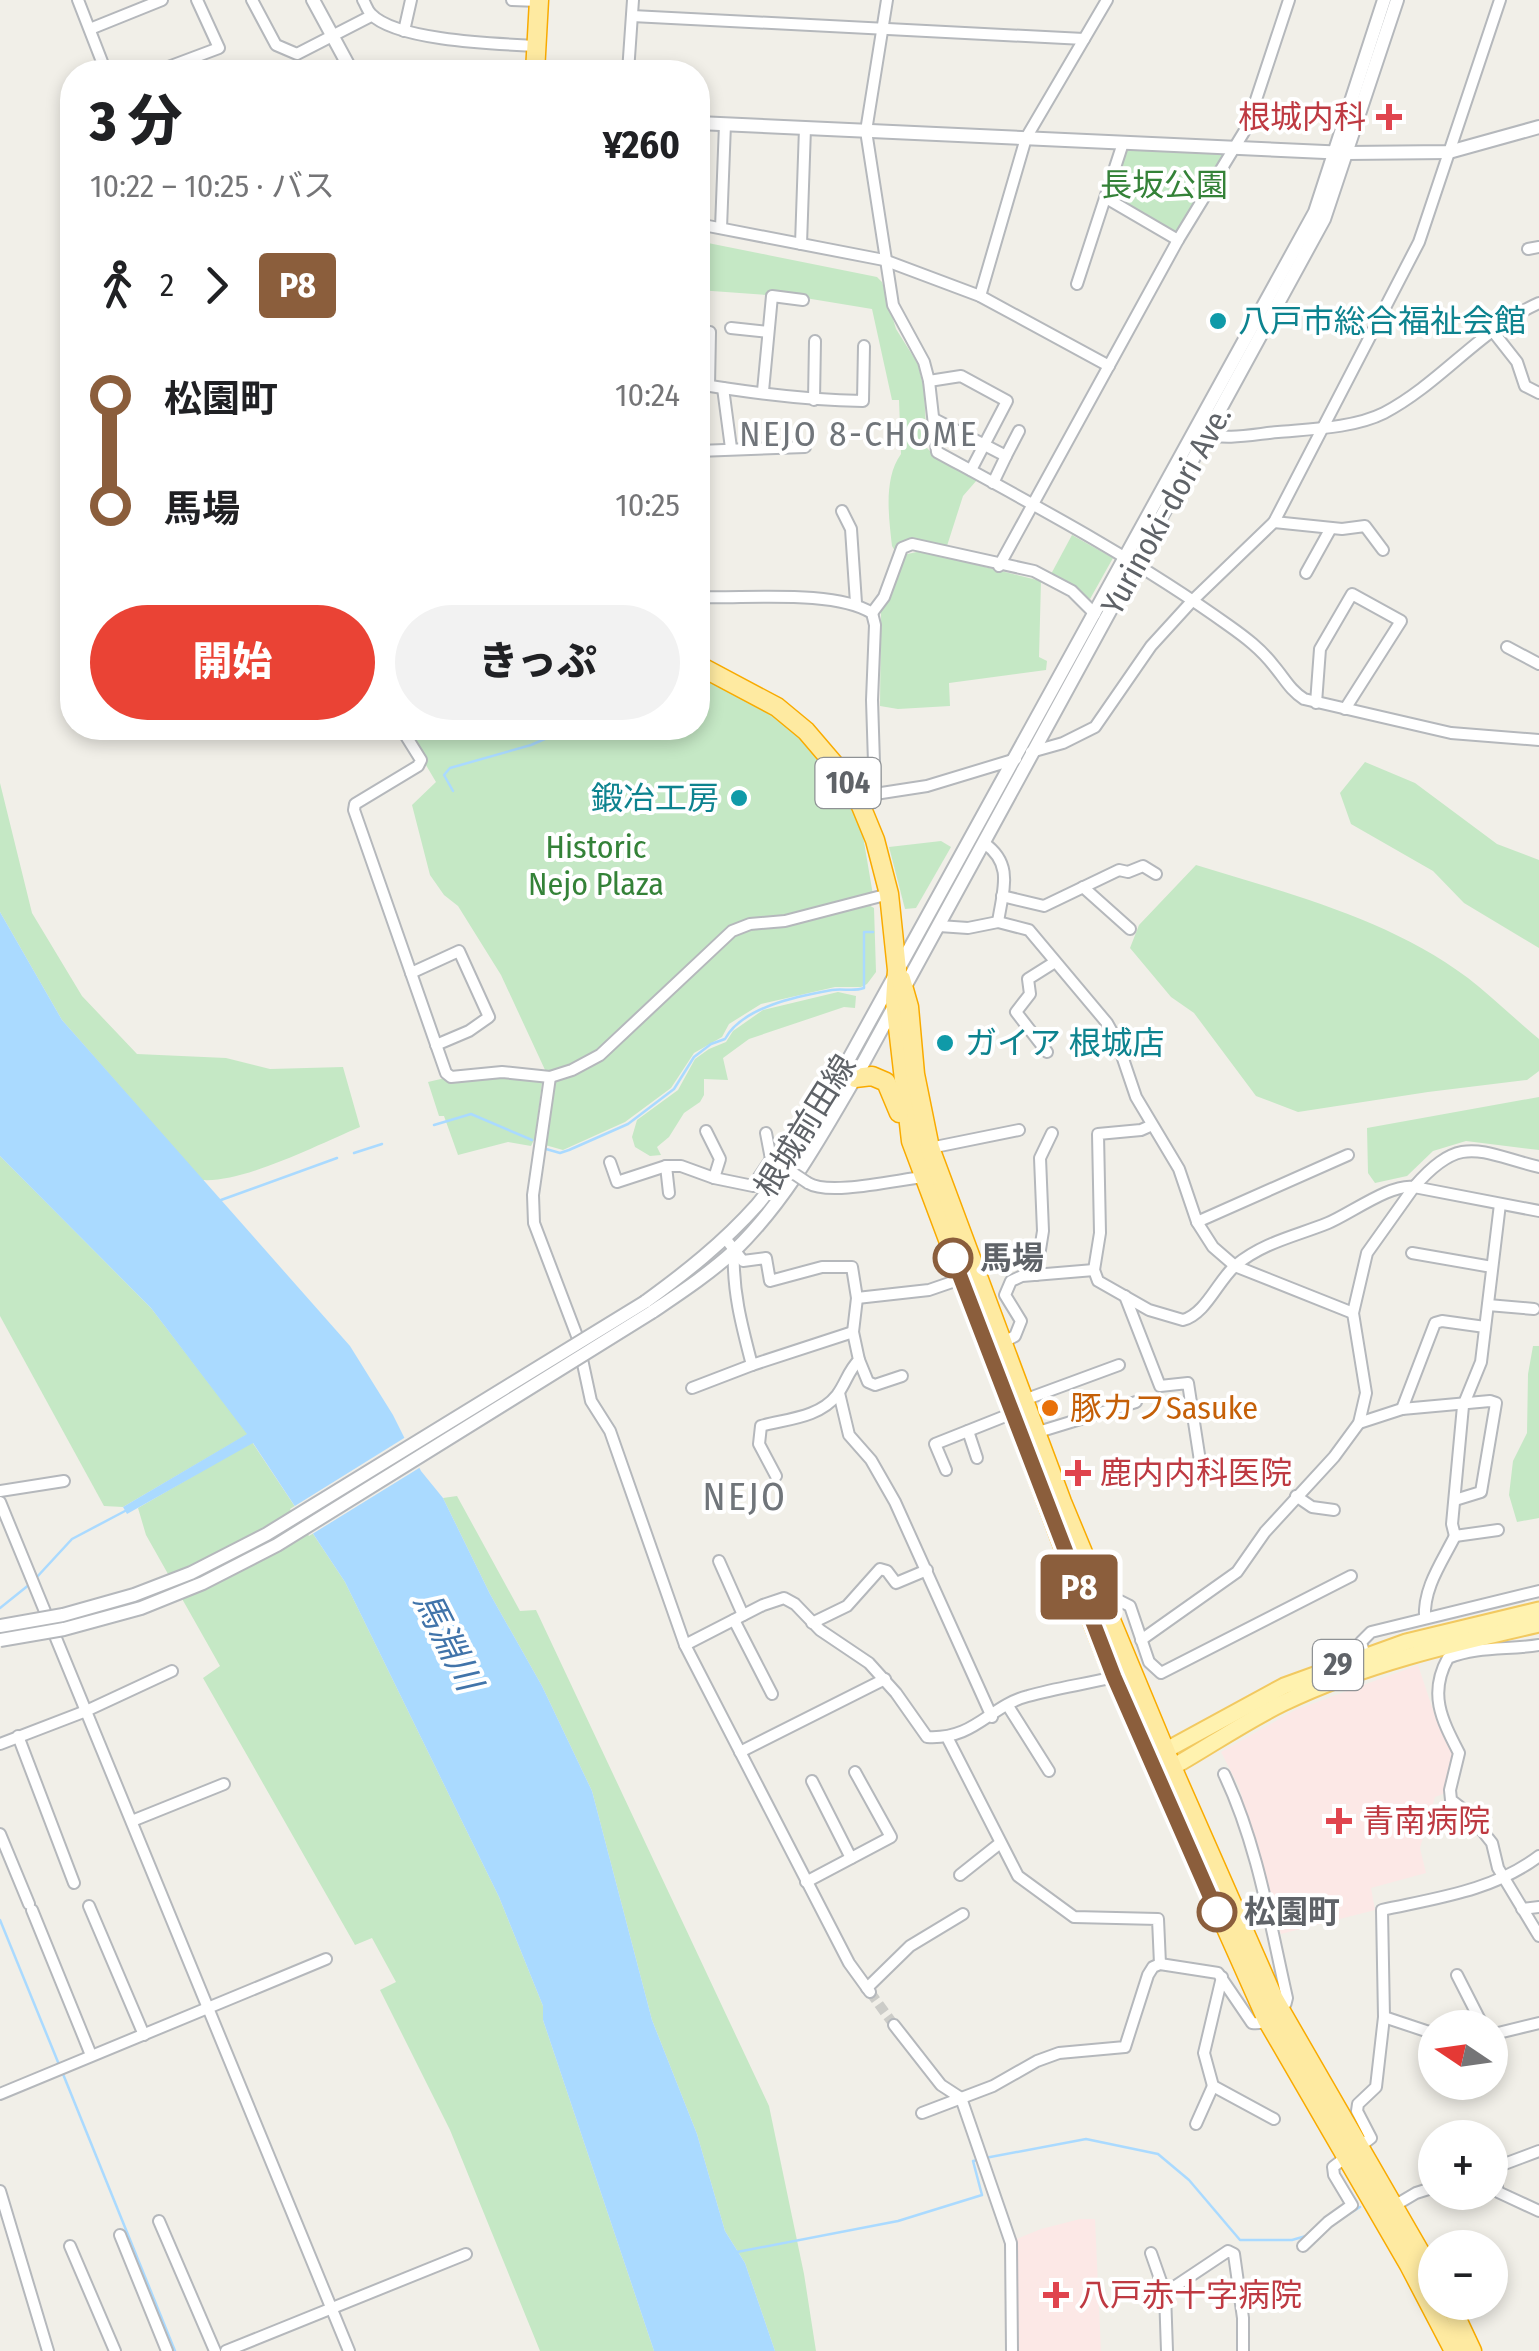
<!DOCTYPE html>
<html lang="ja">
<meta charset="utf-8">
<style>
:root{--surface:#fff;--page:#f2f2f2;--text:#202124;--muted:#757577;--accent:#ea4335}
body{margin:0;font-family:"Fira Sans Condensed","Noto Sans JP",sans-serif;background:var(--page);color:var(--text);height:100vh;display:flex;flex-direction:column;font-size:38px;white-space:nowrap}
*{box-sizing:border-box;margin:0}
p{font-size:32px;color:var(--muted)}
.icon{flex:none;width:55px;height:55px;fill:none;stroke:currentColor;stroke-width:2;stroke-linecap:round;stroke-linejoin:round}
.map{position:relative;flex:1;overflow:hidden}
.side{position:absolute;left:60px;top:60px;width:650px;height:680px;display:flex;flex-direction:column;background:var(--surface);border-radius:40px;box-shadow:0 5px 15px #0003}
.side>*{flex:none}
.badge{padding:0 20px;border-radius:8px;font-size:35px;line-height:65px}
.needle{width:65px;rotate:283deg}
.buttons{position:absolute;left:1418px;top:2010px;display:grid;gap:20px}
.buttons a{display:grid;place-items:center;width:90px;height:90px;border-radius:50%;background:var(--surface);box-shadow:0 5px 15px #0003;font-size:50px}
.map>.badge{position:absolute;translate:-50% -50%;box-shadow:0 0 0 5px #fff}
.legs{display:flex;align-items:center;gap:15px;height:110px;padding:0 30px;font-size:32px}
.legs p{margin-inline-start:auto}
.head{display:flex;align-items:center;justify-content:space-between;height:170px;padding:0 30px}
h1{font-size:55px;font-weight:800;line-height:75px}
.button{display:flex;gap:20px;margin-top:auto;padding:20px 30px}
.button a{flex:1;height:115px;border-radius:60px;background:var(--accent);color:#fff;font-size:40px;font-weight:800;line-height:115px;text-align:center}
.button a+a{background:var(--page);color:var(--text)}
ul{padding:0 30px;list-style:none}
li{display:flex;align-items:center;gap:35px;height:110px;font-size:38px}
li i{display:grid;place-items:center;width:15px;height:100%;margin:0 12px;background:currentColor}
li i::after{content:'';width:25px;height:25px;margin:-12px;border:8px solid;border-radius:50%;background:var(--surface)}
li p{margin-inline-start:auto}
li:first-child i{background:linear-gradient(#0000 50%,currentColor 0)}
li:last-child i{background:linear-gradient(currentColor 50%,#0000 0)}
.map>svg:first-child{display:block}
.medical{fill:#fce8e6}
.green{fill:#c5e8c5}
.water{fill:#aadaff}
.pier{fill:#f1efe8}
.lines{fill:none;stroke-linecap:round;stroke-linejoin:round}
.stream{stroke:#aadaff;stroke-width:2.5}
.minor-tunnel{stroke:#ccccc8;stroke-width:10;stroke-dasharray:10 5;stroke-linecap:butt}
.minor-casing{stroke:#b5b8bc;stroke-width:14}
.tertiary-casing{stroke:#b5b8bc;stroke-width:16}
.primary-casing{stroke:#f2c960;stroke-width:19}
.trunk-casing{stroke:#f9ab00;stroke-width:21}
.minor{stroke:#fff;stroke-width:10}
.tertiary{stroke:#fff;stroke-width:12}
.primary{stroke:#fff2af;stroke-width:15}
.trunk{stroke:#feeaa1;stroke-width:18}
.minor-bridge-casing{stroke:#b5b8bc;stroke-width:14;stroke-linecap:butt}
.tertiary-bridge-casing{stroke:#b5b8bc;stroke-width:16;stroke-linecap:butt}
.minor-bridge{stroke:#fff;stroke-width:10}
.tertiary-bridge{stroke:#fff;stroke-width:12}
.line-1-casing{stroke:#fff;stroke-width:22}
.line-1{stroke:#8b5e3c;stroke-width:15}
.health-dot{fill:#e0444e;stroke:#fff;stroke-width:4}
.culture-dot{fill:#0f9aa8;stroke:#fff;stroke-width:4}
.stop-1-dot{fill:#fff;stroke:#8b5e3c;stroke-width:5}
.food-dot{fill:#e8710a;stroke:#fff;stroke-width:4}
.labels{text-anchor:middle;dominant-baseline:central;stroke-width:8;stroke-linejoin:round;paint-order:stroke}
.shield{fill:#fff;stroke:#8f9295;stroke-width:2.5}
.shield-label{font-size:30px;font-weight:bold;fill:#5f6368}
.health-label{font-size:32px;fill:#be3a42;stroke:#fff;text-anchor:start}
.park-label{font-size:32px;fill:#348238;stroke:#fff}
.culture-label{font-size:32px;fill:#0d838f;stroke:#fff;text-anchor:start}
.street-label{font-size:32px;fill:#5f6368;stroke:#fff}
.stop-label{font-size:32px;font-weight:bold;fill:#5f6368;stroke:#fff;text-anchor:start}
.food-label{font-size:32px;fill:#c56008;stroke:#fff;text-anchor:start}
.neighbourhood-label{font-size:35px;letter-spacing:2.5px;fill:#70757a;stroke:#fff}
.water-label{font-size:35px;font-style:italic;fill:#4174aa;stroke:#fff}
.quarter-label{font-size:38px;letter-spacing:2.5px;fill:#70757a;stroke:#fff}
</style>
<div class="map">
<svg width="1539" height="2351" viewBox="0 0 1539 2351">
<rect width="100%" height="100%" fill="#f1efe8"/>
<g class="medical">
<polygon points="1418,1665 1436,1719 1448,1737 1454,1755 1443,1794 1435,1797 1420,1848 1426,1873 1371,1888 1375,1910 1281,1934 1239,1787 1221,1752 1295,1710"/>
<polygon points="1080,2219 1095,2219 1101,2351 1016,2351 1012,2241 1041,2229"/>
</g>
<g class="green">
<polygon points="1123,143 1235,148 1178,240 1106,198"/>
<path d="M698,241l179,36 5,5 14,47 22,35 6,26 3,58 11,11 39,21 -14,16 -17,53 -44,-5 -7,7 -3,-5c-3,-28 -9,-67 9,-92l-2,-54h-7l-20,-91 -97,-16 -8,2 -69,-5z"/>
<polygon points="1072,535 1113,558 1090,599 1050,576"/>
<polygon points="921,551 1041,581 1039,657 1047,661 1046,670 949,683 950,706 898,709 880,706 881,608 903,555"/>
<polygon points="698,676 752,700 796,731 835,775 862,830 873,895 785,918 745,923 597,1053 575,1065 546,1072 501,975 458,906 444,895 430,875 412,805 436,782 404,728 698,728"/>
<polygon points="1365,762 1415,783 1497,844 1539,860 1539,948 1464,903 1433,871 1351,824 1340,793"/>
<path d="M0,783l32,130 50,83 55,58 89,4 44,11 73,-2 17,60c-41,17 -116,56 -158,53l-140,-160 -62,-108z"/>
<polygon points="941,841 951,847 916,908 905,909 889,847"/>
<path d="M1196,865c94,29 192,53 272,113 24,19 47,41 71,61v32l-12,9 -99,12 -130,20 -42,-16 -62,-83 -23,-16 -41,-49 9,-23z"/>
<polygon points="867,904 874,908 876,972 867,984 861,987 835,987 761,1004 729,1024 722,1037 694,1053 671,1088 625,1122 563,1150 545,1145 552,1085 556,1081 592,1062 726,940 746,928"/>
<polygon points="838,992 856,996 855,1008 844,1007 749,1039 723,1058 728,1080 704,1079 704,1095 700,1102 684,1113 669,1137 657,1147 661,1155 650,1156 635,1147 632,1137 637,1120 678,1090 695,1059 709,1049 726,1042 733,1031 763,1010"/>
<polygon points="503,1075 539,1079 542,1083 535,1138 531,1146 508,1142 458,1155 444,1116 439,1116 428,1082 445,1078 459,1082"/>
<polygon points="1539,1097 1539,1150 1466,1141 1433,1151 1407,1176 1375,1183 1368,1173 1367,1128"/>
<polygon points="0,1156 151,1308 248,1434 123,1507 104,1506 0,1316"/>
<polygon points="1533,1346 1539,1346 1539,1518 1517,1522 1509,1495 1513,1461 1527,1433 1528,1374"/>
<polygon points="252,1442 345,1582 499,1897 543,2006 543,2020 654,2351 540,2351 450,2130 380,1990 396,1982 372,1938 355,1945 203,1678 220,1666 146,1535 138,1508"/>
<polygon points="457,1496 520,1611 536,1610 769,2106 804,2274 816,2351 775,2351 745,2263 725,2231 697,2134 652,2020 592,1791 542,1686 490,1594 443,1498"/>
</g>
<polygon class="water" points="0,912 62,1020 350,1346 393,1415 421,1471 443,1498 490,1594 542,1686 592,1791 652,2020 697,2134 725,2231 745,2263 775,2351 654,2351 543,2020 543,2006 499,1897 345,1582 253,1443 127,1514 123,1507 247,1434 151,1308 0,1156"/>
<polygon class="pier" points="409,1435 424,1465 309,1536 290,1509"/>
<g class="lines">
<g class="stream">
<polyline points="453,791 444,775 450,768 531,745 570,728"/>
<polyline points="434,1125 471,1114 532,1140"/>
<path d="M546,1149l14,4 9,-3 59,-26 46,-35 20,-32 17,-13 14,-5c17,-32 73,-43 107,-49 11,-2 21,2 32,-2v-56h9"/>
<polyline points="354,1153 382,1144"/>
<polyline points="221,1200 337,1158"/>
<polyline points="36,1578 72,1539 125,1511"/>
<polyline points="0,1608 30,1584"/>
<polyline points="0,1920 60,2067"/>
<polyline points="63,2074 175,2351"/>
<polyline points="985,2158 1086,2139 1158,2154 1189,2180 1240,2240 1292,2240 1306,2236"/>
<polyline points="1344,2217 1360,2207"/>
<polyline points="737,2252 898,2221 982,2195 973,2161 978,2160"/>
</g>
<polyline class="minor-tunnel" points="870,1992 894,2025"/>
<g class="minor-casing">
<g id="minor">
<polyline points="78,0 106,72"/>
<polyline points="252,0 276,45 297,54 371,16"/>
<path d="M363,0c3,5 4,10 8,14 25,27 129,30 165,32"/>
<polyline points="512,0 539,1"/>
<path d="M887,0l-21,131 27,174 31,57 5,19 8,71c99,54 199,107 291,173 17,12 33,24 46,41 11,13 16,24 30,33l147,34 88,7"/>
<polyline points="632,16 1084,39"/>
<polyline points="90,29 162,0"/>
<polyline points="404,31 411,0"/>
<polyline points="155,72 219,48 197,0"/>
<polyline points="628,72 633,0"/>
<polyline points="1106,198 1178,240"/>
<polyline points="698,224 884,260 980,296 1109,366"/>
<polyline points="721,228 725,124"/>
<polyline points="801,244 805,128"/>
<polyline points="1528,249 1539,247"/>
<polyline points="1077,284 1123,143"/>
<polyline points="980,296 1026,138 1107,0"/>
<polyline points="731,328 768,332"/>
<polyline points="1491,329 1517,362 1525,386 1539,393"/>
<polyline points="929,381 961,376 1007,401 971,470"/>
<path d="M698,384c54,9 109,16 165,17l1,-55"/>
<polyline points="709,386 710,332"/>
<polyline points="723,388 731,448"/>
<polyline points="763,391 772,296 803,300"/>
<polyline points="814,400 815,341"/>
<polyline points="934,419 1006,456 993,483"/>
<path d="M1203,433c22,8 52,1 75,-1 33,-3 76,-4 106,-19 57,-30 96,-84 155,-110"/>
<polyline points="698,451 805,447"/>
<polyline points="1006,456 1019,431"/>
<polyline points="842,511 851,529 856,603"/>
<polyline points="1274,522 1342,529 1365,526 1383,550"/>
<polyline points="999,566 1178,240 1247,127 1289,0"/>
<polyline points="1306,573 1331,528"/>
<path d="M698,597c47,2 136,-8 174,16l3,12 -3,75 3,94"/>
<polyline points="872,613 884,597 902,548 912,544 1034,571 1072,591 1095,614"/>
<polyline points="1507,647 1539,664"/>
<polyline points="1316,703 1320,649 1352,594 1401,621 1345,709"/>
<polyline points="401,728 421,760 418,766 355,804 354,810 446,1073 451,1077 502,1072 550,1077 572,1070 600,1055 732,931 750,924 785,921 889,894"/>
<polyline points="318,730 323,728"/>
<polyline points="1031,752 1063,743 1095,727 1151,646 1193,600 1274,522 1419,242 1500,0"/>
<polyline points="861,806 875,794 927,786 1016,759"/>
<path d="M984,843c30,21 19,46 14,79"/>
<polyline points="1083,887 1130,929"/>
<polyline points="1002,896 1044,906 1119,870 1128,872 1143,866 1156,874"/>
<polyline points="939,926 968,928 998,922 1029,930 1107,1023 1117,1041 1136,1097 1179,1169 1197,1222 1213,1247 1235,1266 1353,1313"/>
<polyline points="411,973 459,951 489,1017 469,1031 436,1045"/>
<polyline points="1047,1052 1016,1012 1030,994 1028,979 1055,962"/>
<polyline points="550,1077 533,1195 534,1223 577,1336 591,1401 610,1431 685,1645 849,1963 870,1992"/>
<path d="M1150,1126l-9,4 -43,4 2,99 -6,37 4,11 51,29 34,10c23,-6 35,-40 53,-55 28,-23 60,-29 92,-42 22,-9 63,-40 86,-36 47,-54 64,-35 125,-20"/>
<polyline points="706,1131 720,1159 714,1178"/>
<polyline points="766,1133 771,1159"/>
<polyline points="930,1148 1019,1130"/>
<polyline points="610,1162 617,1182 666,1166 681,1166 714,1178 753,1186 771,1159 775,1161"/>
<polyline points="666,1166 669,1193"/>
<path d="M808,1183c21,13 88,-3 115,-6"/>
<polyline points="1197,1222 1348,1155"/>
<polyline points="725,1238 743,1261 766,1258 770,1281 822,1267 852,1267 857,1298 929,1290 961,1279"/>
<path d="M734,1250c-2,40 8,77 18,115l101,-33"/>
<polyline points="1412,1253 1492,1267"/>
<polyline points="1036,1275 1043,1231 1040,1158 1052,1133"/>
<polyline points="1125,1296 1160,1386 1188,1383 1200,1461"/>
<polyline points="1488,1305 1534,1309"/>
<polyline points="1002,1343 1015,1336 1021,1321 1005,1295 1011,1281 1022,1276 1094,1270"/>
<polyline points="859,1360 868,1382 875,1385 902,1376"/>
<polyline points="692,1388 752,1365"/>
<polyline points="839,1393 849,1435 871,1460 895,1502 992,1717"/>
<polyline points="1024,1400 1119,1365"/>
<polyline points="1402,1409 1435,1323 1442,1321 1485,1327"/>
<polyline points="1359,1423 1402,1409 1490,1401 1496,1403 1481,1492 1455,1500"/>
<polyline points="968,1431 977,1458"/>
<polyline points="1035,1433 1136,1402"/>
<polyline points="946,1470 935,1444 1013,1413"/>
<path d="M776,1476l-17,-32 2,-18c25,-7 58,-8 76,-31 9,-12 11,-24 22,-35l-6,-28 4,-34"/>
<polyline points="0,1491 64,1481"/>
<polyline points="1296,1496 1312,1507 1334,1510"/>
<polyline points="0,1502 349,2351"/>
<polyline points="1498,1530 1455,1536 1452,1524 1463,1406 1481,1362 1500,1204"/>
<polyline points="719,1561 743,1615"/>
<polyline points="1104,1606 1120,1601 1130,1606 1149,1662 1161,1673 1351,1576"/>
<path d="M1425,1618c-2,-30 17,-56 30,-82"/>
<polyline points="734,1620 772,1694"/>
<polyline points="812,1623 847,1606 880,1569 887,1571 896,1583 927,1570"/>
<polyline points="1141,1640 1237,1572 1265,1532 1334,1457 1359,1423 1366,1393 1353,1313 1367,1253 1414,1187 1539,1211"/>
<path d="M685,1645l78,-40 21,-7 11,6 25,26 49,33 27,30 31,44c48,3 62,-31 101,-41 28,-8 58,-12 86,-19"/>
<path d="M1539,1645c-30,5 -62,1 -91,13 -20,36 -6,62 11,95l-9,37 1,10 18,14 23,29 6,25 41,68"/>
<polyline points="1367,1663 1361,1642 1371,1632 1539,1591"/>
<polyline points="1008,1706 1049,1771"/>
<polyline points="18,1736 74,1883"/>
<polyline points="947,1737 1018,1876 1074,1917 1158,1919 1160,1964"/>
<polyline points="0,1744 86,1711 172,1671"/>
<polyline points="740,1752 885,1679"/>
<polyline points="812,1781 851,1858"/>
<polyline points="132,1821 224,1784"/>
<polyline points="0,1834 29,1904"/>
<polyline points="960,1875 999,1844"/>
<polyline points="806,1882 891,1837 855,1772"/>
<polyline points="89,1906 144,2035"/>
<polyline points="1522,1909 1539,1907"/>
<polyline points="32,1910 91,2055"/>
<polyline points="1457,1975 1484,2028"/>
<polyline points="1222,1977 1204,2053 1213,2086 1274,2119"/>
<polyline points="867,1988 910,1946 963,1914"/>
<polyline points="1384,2017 1435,2034"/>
<polyline points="894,2025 941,2085 961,2098 1011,2243 1012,2351"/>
<polyline points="1490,2035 1539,2023"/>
<polyline points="0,2094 326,1959"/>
<path d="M922,2113l71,-27 44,-25 22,-8 66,-6 23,-72 5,-8 7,-3 58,9 34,50c14,2 33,-10 35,-25 -17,-75 -30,-155 -63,-224"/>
<polyline points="1196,2124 1213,2086"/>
<polyline points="1493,2168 1498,2192 1539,2211"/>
<polyline points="1491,2169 1539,2151"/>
<polyline points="0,2191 48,2351"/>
<polyline points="1394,2206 1416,2193 1435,2187"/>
<polyline points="159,2221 215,2351"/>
<polyline points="120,2235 167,2351"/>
<polyline points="70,2246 115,2351"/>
<path d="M1303,2246l25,-24 24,-17 -18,-30 -1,-8 38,-29 -14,-27 1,-7 18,-17 8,-70 -2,-107c54,-12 111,-19 157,-54"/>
<polyline points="1151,2253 1165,2293 1167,2351"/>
<polyline points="1165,2293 1228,2251 1234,2254 1243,2318 1243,2351"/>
<polyline points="226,2351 466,2254"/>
</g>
</g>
<g class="tertiary-casing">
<g id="tertiary">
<polyline points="313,0 352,72"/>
<polyline points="698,123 1347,153 1449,152 1539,127"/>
<path d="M645,1302c40,-29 78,-59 112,-97 18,-21 33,-47 50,-70l508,-923 69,-212"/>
<path d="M652,1312c28,-19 57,-38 82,-61 51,-49 86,-113 121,-173l469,-859 73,-219"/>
</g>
</g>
<g class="primary-casing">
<g id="primary">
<polyline points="1159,1754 1284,1686 1406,1642 1539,1610"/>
<path d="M1164,1772c40,-22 78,-49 119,-69 81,-39 169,-59 256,-79"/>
</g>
</g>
<g class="trunk-casing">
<g id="trunk">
<polyline points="535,72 539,0"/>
<polyline points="698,665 777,707 806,731 841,772 861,806 875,840 889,894 897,970 895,1001 911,1141 1072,1570 1114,1677 1267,2020 1409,2265 1454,2351"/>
<polyline points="901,979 909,1007 915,1074 930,1148 1062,1502 1172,1767 1274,1999 1435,2278"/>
<polyline points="855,1078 872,1076 886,1082 899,1113"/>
<polyline points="1449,2302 1472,2351"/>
</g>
</g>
<use href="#minor" class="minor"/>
<use href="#tertiary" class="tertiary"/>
<use href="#primary" class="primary"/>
<use href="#trunk" class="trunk"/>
<g class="minor-bridge-casing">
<polyline id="minor-bridge" points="775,1161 808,1183"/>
</g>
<g class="tertiary-bridge-casing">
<g id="tertiary-bridge">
<polyline points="0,1626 63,1615 134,1595 191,1573 267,1534 645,1302"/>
<polyline points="0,1640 64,1629 141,1608 203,1583 277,1545 652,1312"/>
</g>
</g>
<use href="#minor-bridge" class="minor-bridge"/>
<use href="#tertiary-bridge" class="tertiary-bridge"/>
</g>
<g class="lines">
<g class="line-1-casing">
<polyline id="line-1" points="953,1258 1114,1677 1217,1912"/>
</g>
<use href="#line-1" class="line-1"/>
</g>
<g class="health-dot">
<path d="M1384 102h10v10h10v10h-10v10h-10v-10h-10v-10h10z"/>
<path d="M1073 1458h10v10h10v10h-10v10h-10v-10h-10v-10h10z"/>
<path d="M1334 1806h10v10h10v10h-10v10h-10v-10h-10v-10h10z"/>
<path d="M1051 2280h10v10h10v10h-10v10h-10v-10h-10v-10h10z"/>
</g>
<g class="culture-dot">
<circle cx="1218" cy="321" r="10"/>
<circle cx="739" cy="798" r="10"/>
<circle cx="945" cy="1043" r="10"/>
</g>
<g class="stop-1-dot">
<circle cx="953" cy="1258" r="18"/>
<circle cx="1217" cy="1912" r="18"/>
</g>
<circle class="food-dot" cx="1050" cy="1408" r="10"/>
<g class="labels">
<g class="shield">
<rect x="815.5" y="758" width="65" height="50" rx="8"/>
<rect x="1313" y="1640" width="50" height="50" rx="8"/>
</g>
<g class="shield-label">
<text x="848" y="783">104</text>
<text x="1338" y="1665">29</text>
</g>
<g class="health-label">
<text x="1366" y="117" text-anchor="end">根城内科</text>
<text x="1100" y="1473">鹿内内科医院</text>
<text x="1362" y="1821">青南病院</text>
<text x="1078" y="2295">八戸赤十字病院</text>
</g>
<g class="park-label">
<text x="1164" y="185">長坂公園</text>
<text x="596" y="847">Historic<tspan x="596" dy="37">Nejo Plaza</tspan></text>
</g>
<g class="culture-label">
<text x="1238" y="321">八戸市総合福祉会館</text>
<text x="719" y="798" text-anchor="end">鍛冶工房</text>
<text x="965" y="1043">ガイア 根城店</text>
</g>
<g class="street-label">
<text transform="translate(1166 510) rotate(-61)">Yurinoki-dori Ave.</text>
<text transform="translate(805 1126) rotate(-58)">根城前田線</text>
</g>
<g class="stop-label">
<text x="980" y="1258">馬場</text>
<text x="1244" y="1912">松園町</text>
</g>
<g class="food-label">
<text x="1070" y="1408">豚カフSasuke</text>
</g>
<g class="neighbourhood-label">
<text x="859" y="434">NEJO 8-CHOME</text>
</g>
<g class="water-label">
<text transform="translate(448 1641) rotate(63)">馬淵川</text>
</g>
<g class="quarter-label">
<text x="745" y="1497">NEJO</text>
</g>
</g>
</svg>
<div class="buttons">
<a><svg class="needle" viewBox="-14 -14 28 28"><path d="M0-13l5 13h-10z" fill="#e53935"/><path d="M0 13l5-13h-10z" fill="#757577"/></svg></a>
<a>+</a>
<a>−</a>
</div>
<b class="badge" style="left:1079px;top:1587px;background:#8b5e3c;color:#fff">P8</b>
<section class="side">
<div class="head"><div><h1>3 分</h1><p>10:22 – 10:25 · バス</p></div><b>¥260</b></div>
<div class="legs"><svg class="icon" aria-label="walk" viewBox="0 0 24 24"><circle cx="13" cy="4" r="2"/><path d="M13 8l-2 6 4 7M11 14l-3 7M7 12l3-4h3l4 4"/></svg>2<svg class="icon" aria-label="forward" viewBox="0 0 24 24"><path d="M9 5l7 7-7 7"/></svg><b class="badge" style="background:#8b5e3c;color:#fff">P8</b></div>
<ul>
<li><i style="color:#8b5e3c"></i><b>松園町</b><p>10:24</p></li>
<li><i style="color:#8b5e3c"></i><b>馬場</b><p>10:25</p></li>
</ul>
<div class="button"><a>開始</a><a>きっぷ</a></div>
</section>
</div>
